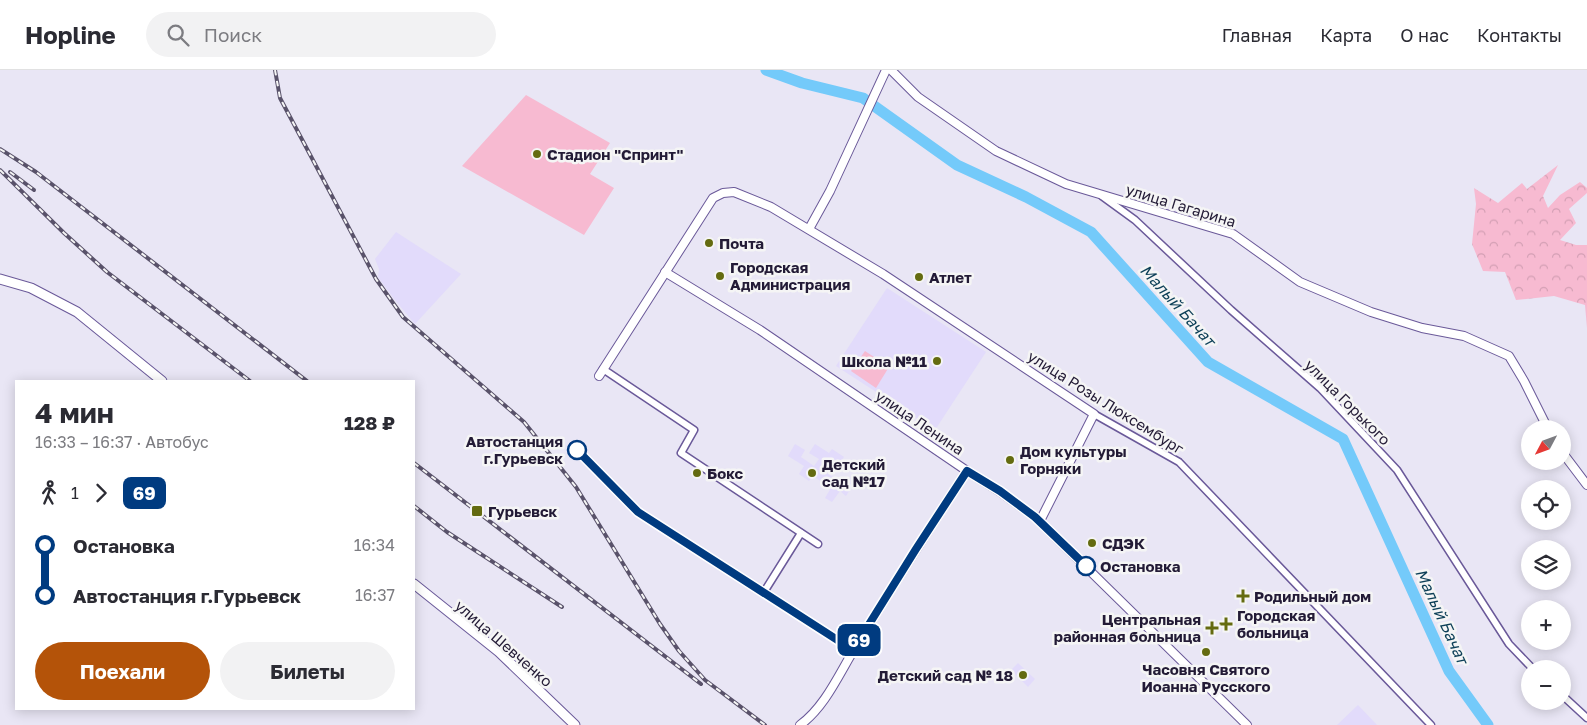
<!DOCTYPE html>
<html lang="ru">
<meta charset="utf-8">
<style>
:root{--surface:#fff;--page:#f2f2f3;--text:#2b2b33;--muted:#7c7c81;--line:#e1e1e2;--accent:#b45309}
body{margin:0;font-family:"Golos Text",sans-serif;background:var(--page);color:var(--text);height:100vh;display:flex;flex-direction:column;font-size:19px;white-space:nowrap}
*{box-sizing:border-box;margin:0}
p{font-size:16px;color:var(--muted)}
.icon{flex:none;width:28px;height:28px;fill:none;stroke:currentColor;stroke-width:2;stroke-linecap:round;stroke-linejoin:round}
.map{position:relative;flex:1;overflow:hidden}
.panel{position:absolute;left:15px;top:310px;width:400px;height:330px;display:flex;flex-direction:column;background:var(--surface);border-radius:0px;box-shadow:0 2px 12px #0003}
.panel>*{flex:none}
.badge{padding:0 10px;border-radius:8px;font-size:18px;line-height:32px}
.needle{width:32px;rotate:229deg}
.buttons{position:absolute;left:1521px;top:350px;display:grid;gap:10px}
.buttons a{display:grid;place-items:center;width:50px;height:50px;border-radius:50%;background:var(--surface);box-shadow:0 2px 12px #0003;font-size:25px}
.map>.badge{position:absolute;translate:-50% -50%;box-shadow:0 0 0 2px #fff}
.legs{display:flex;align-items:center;gap:8px;height:55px;padding:0 20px;font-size:16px}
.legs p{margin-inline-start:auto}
.summary{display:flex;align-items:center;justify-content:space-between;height:85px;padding:0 20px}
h1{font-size:28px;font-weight:700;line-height:38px}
.primary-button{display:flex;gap:10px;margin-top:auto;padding:10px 20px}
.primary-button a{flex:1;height:58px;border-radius:30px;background:var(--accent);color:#fff;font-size:20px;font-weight:700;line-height:58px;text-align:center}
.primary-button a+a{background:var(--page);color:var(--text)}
ul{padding:0 20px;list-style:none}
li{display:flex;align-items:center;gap:18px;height:50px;font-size:19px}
li i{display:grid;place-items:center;width:8px;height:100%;margin:0 6px;background:currentColor}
li i::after{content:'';width:12px;height:12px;margin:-6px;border:4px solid;border-radius:50%;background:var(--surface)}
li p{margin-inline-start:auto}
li:first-child i{background:linear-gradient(#0000 50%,currentColor 0)}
li:last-child i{background:linear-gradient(currentColor 50%,#0000 0)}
header{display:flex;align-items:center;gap:30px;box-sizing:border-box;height:70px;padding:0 25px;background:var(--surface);border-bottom:1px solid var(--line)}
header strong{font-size:24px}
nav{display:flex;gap:28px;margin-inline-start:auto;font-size:18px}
.search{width:350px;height:45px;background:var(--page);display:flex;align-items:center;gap:12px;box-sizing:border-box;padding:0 18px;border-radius:28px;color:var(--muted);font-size:19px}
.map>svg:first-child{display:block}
.built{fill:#e2dbfb}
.grass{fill:#f7bad1}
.forest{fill:url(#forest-crowns)}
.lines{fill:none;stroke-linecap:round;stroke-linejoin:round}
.river{stroke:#74cafa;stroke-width:11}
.minor-casing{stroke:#6a5999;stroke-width:9}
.tertiary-casing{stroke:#6a5999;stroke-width:10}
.secondary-casing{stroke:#6a5999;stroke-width:11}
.minor{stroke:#fff;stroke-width:6}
.tertiary{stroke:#fff;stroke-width:8}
.secondary{stroke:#fff;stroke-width:9}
.rail-casing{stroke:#59526a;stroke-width:4}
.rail{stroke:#f5f5f5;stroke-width:2;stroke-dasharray:5.5;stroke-linecap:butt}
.line-1-casing{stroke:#fff;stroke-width:11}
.line-1{stroke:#003b80;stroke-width:8}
.poi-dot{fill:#646b10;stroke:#f5f5f5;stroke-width:2}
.stop-1-dot{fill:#fff;stroke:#003b80;stroke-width:2.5}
.labels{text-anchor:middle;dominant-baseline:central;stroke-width:5;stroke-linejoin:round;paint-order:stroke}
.poi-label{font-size:15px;font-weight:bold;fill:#231b36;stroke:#f5f5f5;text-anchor:start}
.street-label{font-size:15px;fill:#231b36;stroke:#f5f5f5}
.stop-label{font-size:15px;font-weight:bold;fill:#231b36;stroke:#f5f5f5;text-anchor:end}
.water-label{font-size:16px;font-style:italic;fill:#0c3f57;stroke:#f5f5f5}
</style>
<header>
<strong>Hopline</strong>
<div class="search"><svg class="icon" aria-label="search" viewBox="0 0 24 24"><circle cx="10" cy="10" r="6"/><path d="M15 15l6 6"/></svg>Поиск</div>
<nav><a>Главная</a><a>Карта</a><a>О нас</a><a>Контакты</a></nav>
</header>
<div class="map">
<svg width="1587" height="655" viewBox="0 0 1587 655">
<defs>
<pattern id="forest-crowns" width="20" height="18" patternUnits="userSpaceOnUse" patternTransform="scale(1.25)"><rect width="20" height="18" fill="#f7bad1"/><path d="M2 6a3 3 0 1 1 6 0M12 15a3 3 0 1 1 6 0" fill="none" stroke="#d39fb4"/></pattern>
</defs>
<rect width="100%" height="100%" fill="#e9e6f5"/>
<g class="built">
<polygon points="396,162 461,204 415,254 394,229 378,207 379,199 375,189"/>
<polygon points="887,218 986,282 935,360 836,296"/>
<polygon points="795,374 805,380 801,387 814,396 819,389 809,383 815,374 829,383 832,379 844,387 837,397 829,393 824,401 841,413 844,409 853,415 846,426 840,421 832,432 825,428 831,418 813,406 809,411 799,404 804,396 788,386"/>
<polygon points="1018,593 1035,609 1028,617 1011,600"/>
<polygon points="1358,635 1377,655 1337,655"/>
</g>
<g class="grass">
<polygon points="526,25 610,73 590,104 614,118 584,165 462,96"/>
<polygon points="865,281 889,297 876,318 851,301"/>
</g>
<polygon class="forest" points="1558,95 1543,126 1548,138 1560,125 1580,112 1587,118 1587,123 1569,139 1576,153 1560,170 1576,175 1587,175 1587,258 1585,235 1554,226 1516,230 1505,202 1483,201 1472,174 1476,134 1474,118 1498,133 1522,113 1527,119"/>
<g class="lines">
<polyline class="river" points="766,0 802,13 863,28 957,95 1026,127 1091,162 1208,292 1343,369 1449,601 1488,655"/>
<g class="minor-casing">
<g id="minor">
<polyline points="1102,126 1135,150 1231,240 1320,318 1397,400 1509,574 1533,599"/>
<polyline points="603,299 694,360 681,383 818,474"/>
<polyline points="1094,344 1179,392 1431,655"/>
<polyline points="573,376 638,442 853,580"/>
<polyline points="764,522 801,463"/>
<polyline points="1562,625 1587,648"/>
</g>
</g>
<g class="tertiary-casing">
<g id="tertiary">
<polyline points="891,0 918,27 996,81 1066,114 1233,164 1300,212 1371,242 1422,258 1464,266 1509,286 1524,311 1548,359"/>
<polyline points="809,159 830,121 886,0"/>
<polyline points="665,202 760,260 967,401 999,421 1035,447 1247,655"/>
<polyline points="599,306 713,128 723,123 734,122 771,137 883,204 1094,344 1040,451"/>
<polyline points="1562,382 1587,415"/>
<path d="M800,655c25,-18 39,-51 55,-77 36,-60 74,-119 112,-177"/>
</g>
</g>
<g class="secondary-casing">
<g id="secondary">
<polyline points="0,209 31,218 77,242 162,311"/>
<polyline points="414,514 499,582 575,655"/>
</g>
</g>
<use href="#minor" class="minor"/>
<use href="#tertiary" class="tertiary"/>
<use href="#secondary" class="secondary"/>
<g class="rail-casing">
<g id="rail">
<polyline points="275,0 280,28 376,209 403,247 524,352 576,417 660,554 679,581 705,610 765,655"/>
<polyline points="0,79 36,102 307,311"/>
<polyline points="0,100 64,163 107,202 250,311"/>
<polyline points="10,102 34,120"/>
<polyline points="414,393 701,614"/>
<polyline points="414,436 447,462 562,537"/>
</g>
</g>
<use href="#rail" class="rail"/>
</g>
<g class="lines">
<g class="line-1-casing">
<polyline id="line-1" points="577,380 638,442 853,580 916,479 967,401 1000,421 1035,447 1086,496"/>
</g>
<use href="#line-1" class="line-1"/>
</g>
<g class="poi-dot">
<circle cx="537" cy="84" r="5"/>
<circle cx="709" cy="173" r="5"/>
<circle cx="720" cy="206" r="5"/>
<circle cx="919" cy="207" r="5"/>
<circle cx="937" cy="291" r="5"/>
<circle cx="1010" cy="390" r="5"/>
<circle cx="697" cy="403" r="5"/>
<circle cx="812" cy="403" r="5"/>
<rect x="471" y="435" width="12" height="12" rx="2.5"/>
<circle cx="1092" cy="473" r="5"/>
<path d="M1240.5 518.5h5v5h5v5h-5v5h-5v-5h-5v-5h5z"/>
<path d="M1223.5 546.5h5v5h5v5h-5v5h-5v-5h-5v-5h5z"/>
<path d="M1209.5 550.5h5v5h5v5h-5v5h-5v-5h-5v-5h5z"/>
<circle cx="1206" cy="582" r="5"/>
<circle cx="1023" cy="605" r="5"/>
</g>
<g class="stop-1-dot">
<circle cx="577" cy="380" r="9"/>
<circle cx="1086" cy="496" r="9"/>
</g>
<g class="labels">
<g class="poi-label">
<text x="547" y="84">Стадион "Спринт"</text>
<text x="719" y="173">Почта</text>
<text x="730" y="197">Городская<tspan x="730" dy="17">Администрация</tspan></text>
<text x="929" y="207">Атлет</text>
<text x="927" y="291" text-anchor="end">Школа №11</text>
<text x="1020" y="381">Дом культуры<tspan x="1020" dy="17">Горняки</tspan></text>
<text x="822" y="394">Детский<tspan x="822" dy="17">сад №17</tspan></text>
<text x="707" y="403">Бокс</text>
<text x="488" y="441">Гурьевск</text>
<text x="1102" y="473">СДЭК</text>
<text x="1254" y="526">Родильный дом</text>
<text x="1237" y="545">Городская<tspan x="1237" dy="17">больница</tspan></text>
<text x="1201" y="549" text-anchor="end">Центральная<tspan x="1201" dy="17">районная больница</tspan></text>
<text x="1206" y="599" text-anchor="middle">Часовня Святого<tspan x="1206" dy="17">Иоанна Русского</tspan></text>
<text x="1013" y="605" text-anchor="end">Детский сад № 18</text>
</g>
<g class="street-label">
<text transform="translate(1181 135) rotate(17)">улица Гагарина</text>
<text transform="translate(1106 332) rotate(32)">улица Розы Люксембург</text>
<text transform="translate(1348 332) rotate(45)">улица Горького</text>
<text transform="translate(920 352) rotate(34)">улица Ленина</text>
<text transform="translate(504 573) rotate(41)">улица Шевченко</text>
</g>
<g class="stop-label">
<text x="563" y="371">Автостанция<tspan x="563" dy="17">г.Гурьевск</tspan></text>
<text x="1100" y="496" text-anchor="start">Остановка</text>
</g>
<g class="water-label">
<text transform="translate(1178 235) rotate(48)">Малый Бачат</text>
<text transform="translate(1442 546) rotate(65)">Малый Бачат</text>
</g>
</g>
</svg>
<div class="buttons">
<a><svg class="needle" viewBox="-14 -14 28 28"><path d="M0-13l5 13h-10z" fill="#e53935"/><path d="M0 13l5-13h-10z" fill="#7c7c81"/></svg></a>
<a><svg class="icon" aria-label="locate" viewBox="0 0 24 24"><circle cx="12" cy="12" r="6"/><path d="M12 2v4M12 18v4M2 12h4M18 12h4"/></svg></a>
<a><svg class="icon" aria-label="layers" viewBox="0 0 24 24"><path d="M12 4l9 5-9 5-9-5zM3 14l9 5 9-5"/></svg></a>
<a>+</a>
<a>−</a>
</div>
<b class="badge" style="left:859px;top:570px;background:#003b80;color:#fff">69</b>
<section class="panel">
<div class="summary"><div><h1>4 мин</h1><p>16:33 – 16:37 · Автобус</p></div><b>128 ₽</b></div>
<div class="legs"><svg class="icon" aria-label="walk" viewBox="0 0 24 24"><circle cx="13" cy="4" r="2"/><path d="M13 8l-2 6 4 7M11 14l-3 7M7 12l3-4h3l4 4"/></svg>1<svg class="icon" aria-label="forward" viewBox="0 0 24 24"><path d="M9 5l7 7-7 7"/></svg><b class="badge" style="background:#003b80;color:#fff">69</b></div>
<ul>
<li><i style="color:#003b80"></i><b>Остановка</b><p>16:34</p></li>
<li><i style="color:#003b80"></i><b>Автостанция г.Гурьевск</b><p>16:37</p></li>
</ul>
<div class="primary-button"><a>Поехали</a><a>Билеты</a></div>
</section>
</div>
